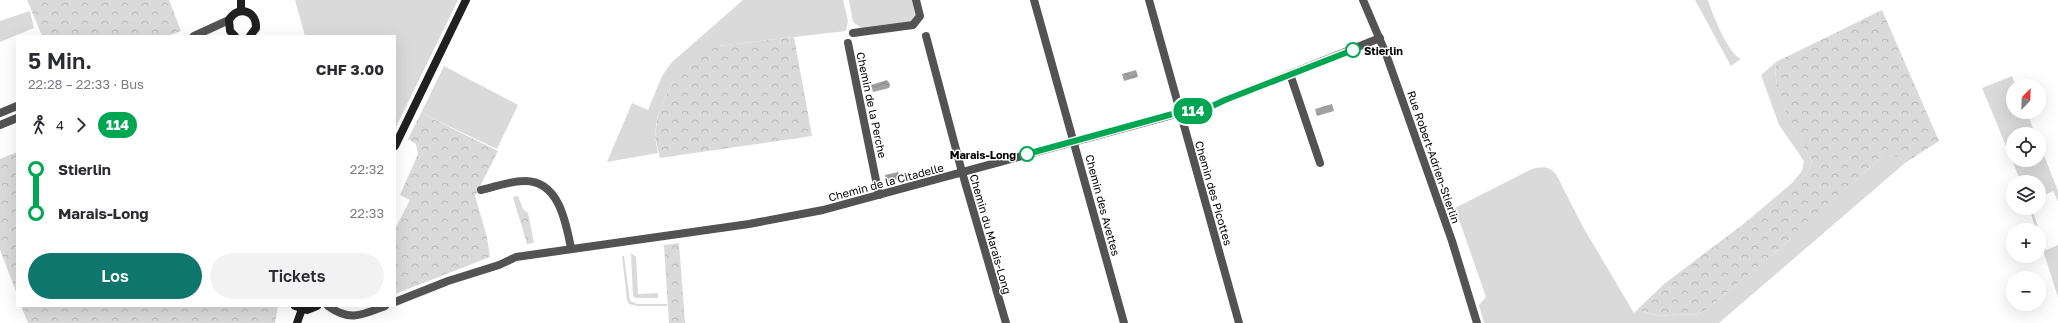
<!DOCTYPE html>
<html lang="de">
<meta charset="utf-8">
<style>
:root{--surface:#fff;--page:#f2f2f3;--text:#2b2b33;--muted:#7c7c81;--accent:#0f766e}
body{margin:0;font-family:"Golos Text",sans-serif;background:var(--page);color:var(--text);height:100vh;display:flex;flex-direction:column;font-size:15px;white-space:nowrap}
*{box-sizing:border-box;margin:0}
p{font-size:13px;color:var(--muted)}
.icon{flex:none;width:22px;height:22px;fill:none;stroke:currentColor;stroke-width:2;stroke-linecap:round;stroke-linejoin:round}
.map{position:relative;flex:1;overflow:hidden}
.panel{position:absolute;left:16px;top:35px;width:380px;height:272px;display:flex;flex-direction:column;background:var(--surface);border-radius:0px;box-shadow:0 4px 16px #0002}
.panel>*{flex:none}
.badge{padding:0 8px;border-radius:13px;font-size:14px;line-height:26px}
.needle{width:26px;rotate:23deg}
.tools{position:absolute;left:2006px;top:79px;display:grid;gap:8px}
.tools a{display:grid;place-items:center;width:40px;height:40px;border-radius:50%;background:var(--surface);box-shadow:0 4px 16px #0002;font-size:20px}
.map>.badge{position:absolute;translate:-50% -50%;box-shadow:0 0 0 2px #fff}
.legs{display:flex;align-items:center;gap:6px;height:44px;padding:0 12px;font-size:13px}
.legs p{margin-inline-start:auto}
.summary{display:flex;align-items:center;justify-content:space-between;height:68px;padding:0 12px}
h1{font-size:22px;font-weight:600;line-height:30px}
.action{display:flex;gap:8px;margin-top:auto;padding:8px 12px}
.action a{flex:1;height:46px;border-radius:24px;background:var(--accent);color:#fff;font-size:16px;font-weight:600;line-height:46px;text-align:center}
.action a+a{background:var(--page);color:var(--text)}
ul{padding:0 12px;list-style:none}
li{display:flex;align-items:center;gap:14px;height:44px;font-size:15px}
li i{display:grid;place-items:center;width:6px;height:100%;margin:0 5px;background:currentColor}
li i::after{content:'';width:10px;height:10px;margin:-5px;border:3px solid;border-radius:50%;background:var(--surface)}
li p{margin-inline-start:auto}
li:first-child i{background:linear-gradient(#0000 50%,currentColor 0)}
li:last-child i{background:linear-gradient(currentColor 50%,#0000 0)}
.map>svg:first-child{display:block}
.green{fill:#dadada}
.forest{fill:url(#forest-crowns)}
.water{fill:url(#water-waves)}
.lines{fill:none;stroke-linecap:round;stroke-linejoin:round}
.minor{stroke:#535353;stroke-width:8}
.secondary{stroke:#202020;stroke-width:8}
.line-1-casing{stroke:#fff;stroke-width:9}
.line-1{stroke:#00a651;stroke-width:6}
.stop-1-dot{fill:#fff;stroke:#00a651;stroke-width:2}
.labels{text-anchor:middle;dominant-baseline:central;stroke-width:3;stroke-linejoin:round;paint-order:stroke}
.stop-label{font-size:11px;font-weight:bold;fill:#000;stroke:#fff;text-anchor:start}
.street-label{font-size:11px;fill:#000;stroke:#fff}
</style>
<div class="map">
<svg width="2058" height="323" viewBox="0 0 2058 323">
<defs>
<pattern id="forest-crowns" width="20" height="18" patternUnits="userSpaceOnUse"><rect width="20" height="18" fill="#dadada"/><path d="M2 6a3 3 0 1 1 6 0M12 15a3 3 0 1 1 6 0" fill="none" stroke="#b9b9b9"/></pattern>
<pattern id="water-waves" width="16" height="10" patternUnits="userSpaceOnUse"><rect width="16" height="10" fill="#a1a1a1"/><path d="M0 5q4-4 8 0t8 0" fill="none" stroke="#898989"/></pattern>
</defs>
<rect width="100%" height="100%" fill="#fff"/>
<g class="green">
<polygon points="295,0 458,0 395,129 395,36 305,36"/>
<polygon points="743,0 843,0 848,21 846,31 718,46 672,83 658,113 656,126 655,137 658,153 607,162 632,103 648,110 662,76 671,63"/>
<polygon points="849,0 912,0 915,16 910,24 863,29 853,22"/>
<path d="M1695,0h13c4,13 20,54 33,59l-10,7z"/>
<polygon points="30,11 34,28 0,42 0,21"/>
<path d="M1776,62c-5,31 21,73 36,99 -4,12 -8,17 -20,22l10,-12 2,-9 -4,-7 -21,-30 -18,-50z"/>
<polygon points="444,66 518,105 497,149 421,113"/>
<polygon points="2012,76 2016,86 2013,86 2013,112 2027,112 2035,134 2013,134 2013,160 2039,160 2039,143 2058,191 2058,201 2053,191 2039,198 2039,182 2021,182 1982,88"/>
<path d="M1888,155l9,1 8,7 -186,160h-235l-5,-18 7,-8 -31,-89 77,-39c10,-3 17,-3 24,5l27,53 51,86 3,-3 24,6 18,-2 16,1 11,-5 80,-67 46,-45 16,-11 34,-30z"/>
<polygon points="2029,208 2037,208 2038,210 2033,212 2046,250 2058,245 2058,297 2039,238 2039,230 2036,230"/>
<polygon points="631,253 636,257 638,294 658,293 658,298 636,298 633,296"/>
<polygon points="622,256 624,256 630,301 637,304 667,304 667,306 637,306 629,304 627,300"/>
</g>
<g class="forest">
<polygon points="27,0 169,0 181,31 168,36 42,36"/>
<path d="M1882,10l57,131 -34,22c-7,-8 -14,-9 -23,-6l-34,30 -15,11 -47,45 -80,67 -11,5 -16,-1 -18,2 -24,-6 27,-26 82,-62 46,-39c12,-5 16,-10 20,-22 -15,-26 -41,-67 -36,-99z"/>
<polygon points="794,37 812,136 660,158 655,137 658,113 672,83 679,74 701,55 718,46"/>
<polygon points="421,113 498,151 475,196 487,237 490,257 395,294 395,229 410,200 400,195 418,154 416,144 408,139"/>
<polygon points="17,152 17,294 0,250 0,159"/>
<polygon points="518,196 523,209 528,213 534,243 527,244 513,197"/>
<polygon points="679,243 685,323 669,323 664,245"/>
<polygon points="21,306 278,306 275,323 28,323"/>
</g>
<g class="water">
<polygon points="1136,70 1138,77 1124,81 1122,74"/>
<polygon points="887,80 890,84 889,88 873,92 871,85"/>
<polygon points="1332,104 1334,111 1317,116 1315,109"/>
<polygon points="898,172 900,179 886,182 885,175"/>
</g>
<g class="lines">
<g class="minor">
<polyline points="1034,0 1124,323"/>
<polyline points="1149,0 1239,323"/>
<polyline points="1363,0 1386,54 1452,241 1477,323"/>
<polyline points="853,33 913,25 920,16 916,0"/>
<polyline points="194,36 229,20"/>
<polyline points="926,36 962,172 1006,323"/>
<polyline points="848,43 879,195"/>
<polyline points="1290,74 1320,163"/>
<polyline points="0,113 17,106"/>
<polyline points="0,125 17,118"/>
<path d="M481,190c14,-3 29,-9 43,-9 35,-1 42,42 47,67"/>
<polyline points="395,302 448,281 499,265 516,257 749,224 823,210 1180,113 1206,109 1225,100 1380,38"/>
<path d="M328,306c22,16 34,9 57,0"/>
</g>
<g class="secondary">
<polyline points="241,0 241,10"/>
<path d="M235,36l-5,-5 -1,-11c8,-15 28,-10 27,8l-6,8"/>
<polyline points="395,146 466,0"/>
<polyline points="295,306 307,310 317,306"/>
<polyline points="297,323 302,309"/>
</g>
</g>
<g class="lines">
<g class="line-1-casing">
<polyline id="line-1" points="1027,154 1180,112 1206,109 1225,100 1353,50"/>
</g>
<use href="#line-1" class="line-1"/>
</g>
<g class="stop-1-dot">
<circle cx="1353" cy="50" r="7"/>
<circle cx="1027" cy="154" r="7"/>
</g>
<g class="labels">
<g class="stop-label">
<text x="1364" y="50">Stierlin</text>
<text x="1016" y="154" text-anchor="end">Marais-Long</text>
</g>
<g class="street-label">
<text transform="translate(872 105) rotate(78)">Chemin de la Perche</text>
<text transform="translate(1434 157) rotate(71)">Rue Robert-Adrien-Stierlin</text>
<text transform="translate(886 182) rotate(-15)">Chemin de la Citadelle</text>
<text transform="translate(1214 193) rotate(74)">Chemin des Picottes</text>
<text transform="translate(1103 205) rotate(75)">Chemin des Avettes</text>
<text transform="translate(991 234) rotate(74)">Chemin du Marais-Long</text>
</g>
</g>
</svg>
<div class="tools">
<a><svg class="needle" viewBox="-14 -14 28 28"><path d="M0-13l5 13h-10z" fill="#e53935"/><path d="M0 13l5-13h-10z" fill="#7c7c81"/></svg></a>
<a><svg class="icon" aria-label="locate" viewBox="0 0 24 24"><circle cx="12" cy="12" r="6"/><path d="M12 2v4M12 18v4M2 12h4M18 12h4"/></svg></a>
<a><svg class="icon" aria-label="layers" viewBox="0 0 24 24"><path d="M12 4l9 5-9 5-9-5zM3 14l9 5 9-5"/></svg></a>
<a>+</a>
<a>−</a>
</div>
<b class="badge" style="left:1193px;top:111px;background:#00a651;color:#fff">114</b>
<section class="panel">
<div class="summary"><div><h1>5 Min.</h1><p>22:28 – 22:33 · Bus</p></div><b>CHF 3.00</b></div>
<div class="legs"><svg class="icon" aria-label="walk" viewBox="0 0 24 24"><circle cx="13" cy="4" r="2"/><path d="M13 8l-2 6 4 7M11 14l-3 7M7 12l3-4h3l4 4"/></svg>4<svg class="icon" aria-label="forward" viewBox="0 0 24 24"><path d="M9 5l7 7-7 7"/></svg><b class="badge" style="background:#00a651;color:#fff">114</b></div>
<ul>
<li><i style="color:#00a651"></i><b>Stierlin</b><p>22:32</p></li>
<li><i style="color:#00a651"></i><b>Marais-Long</b><p>22:33</p></li>
</ul>
<div class="action"><a>Los</a><a>Tickets</a></div>
</section>
</div>
